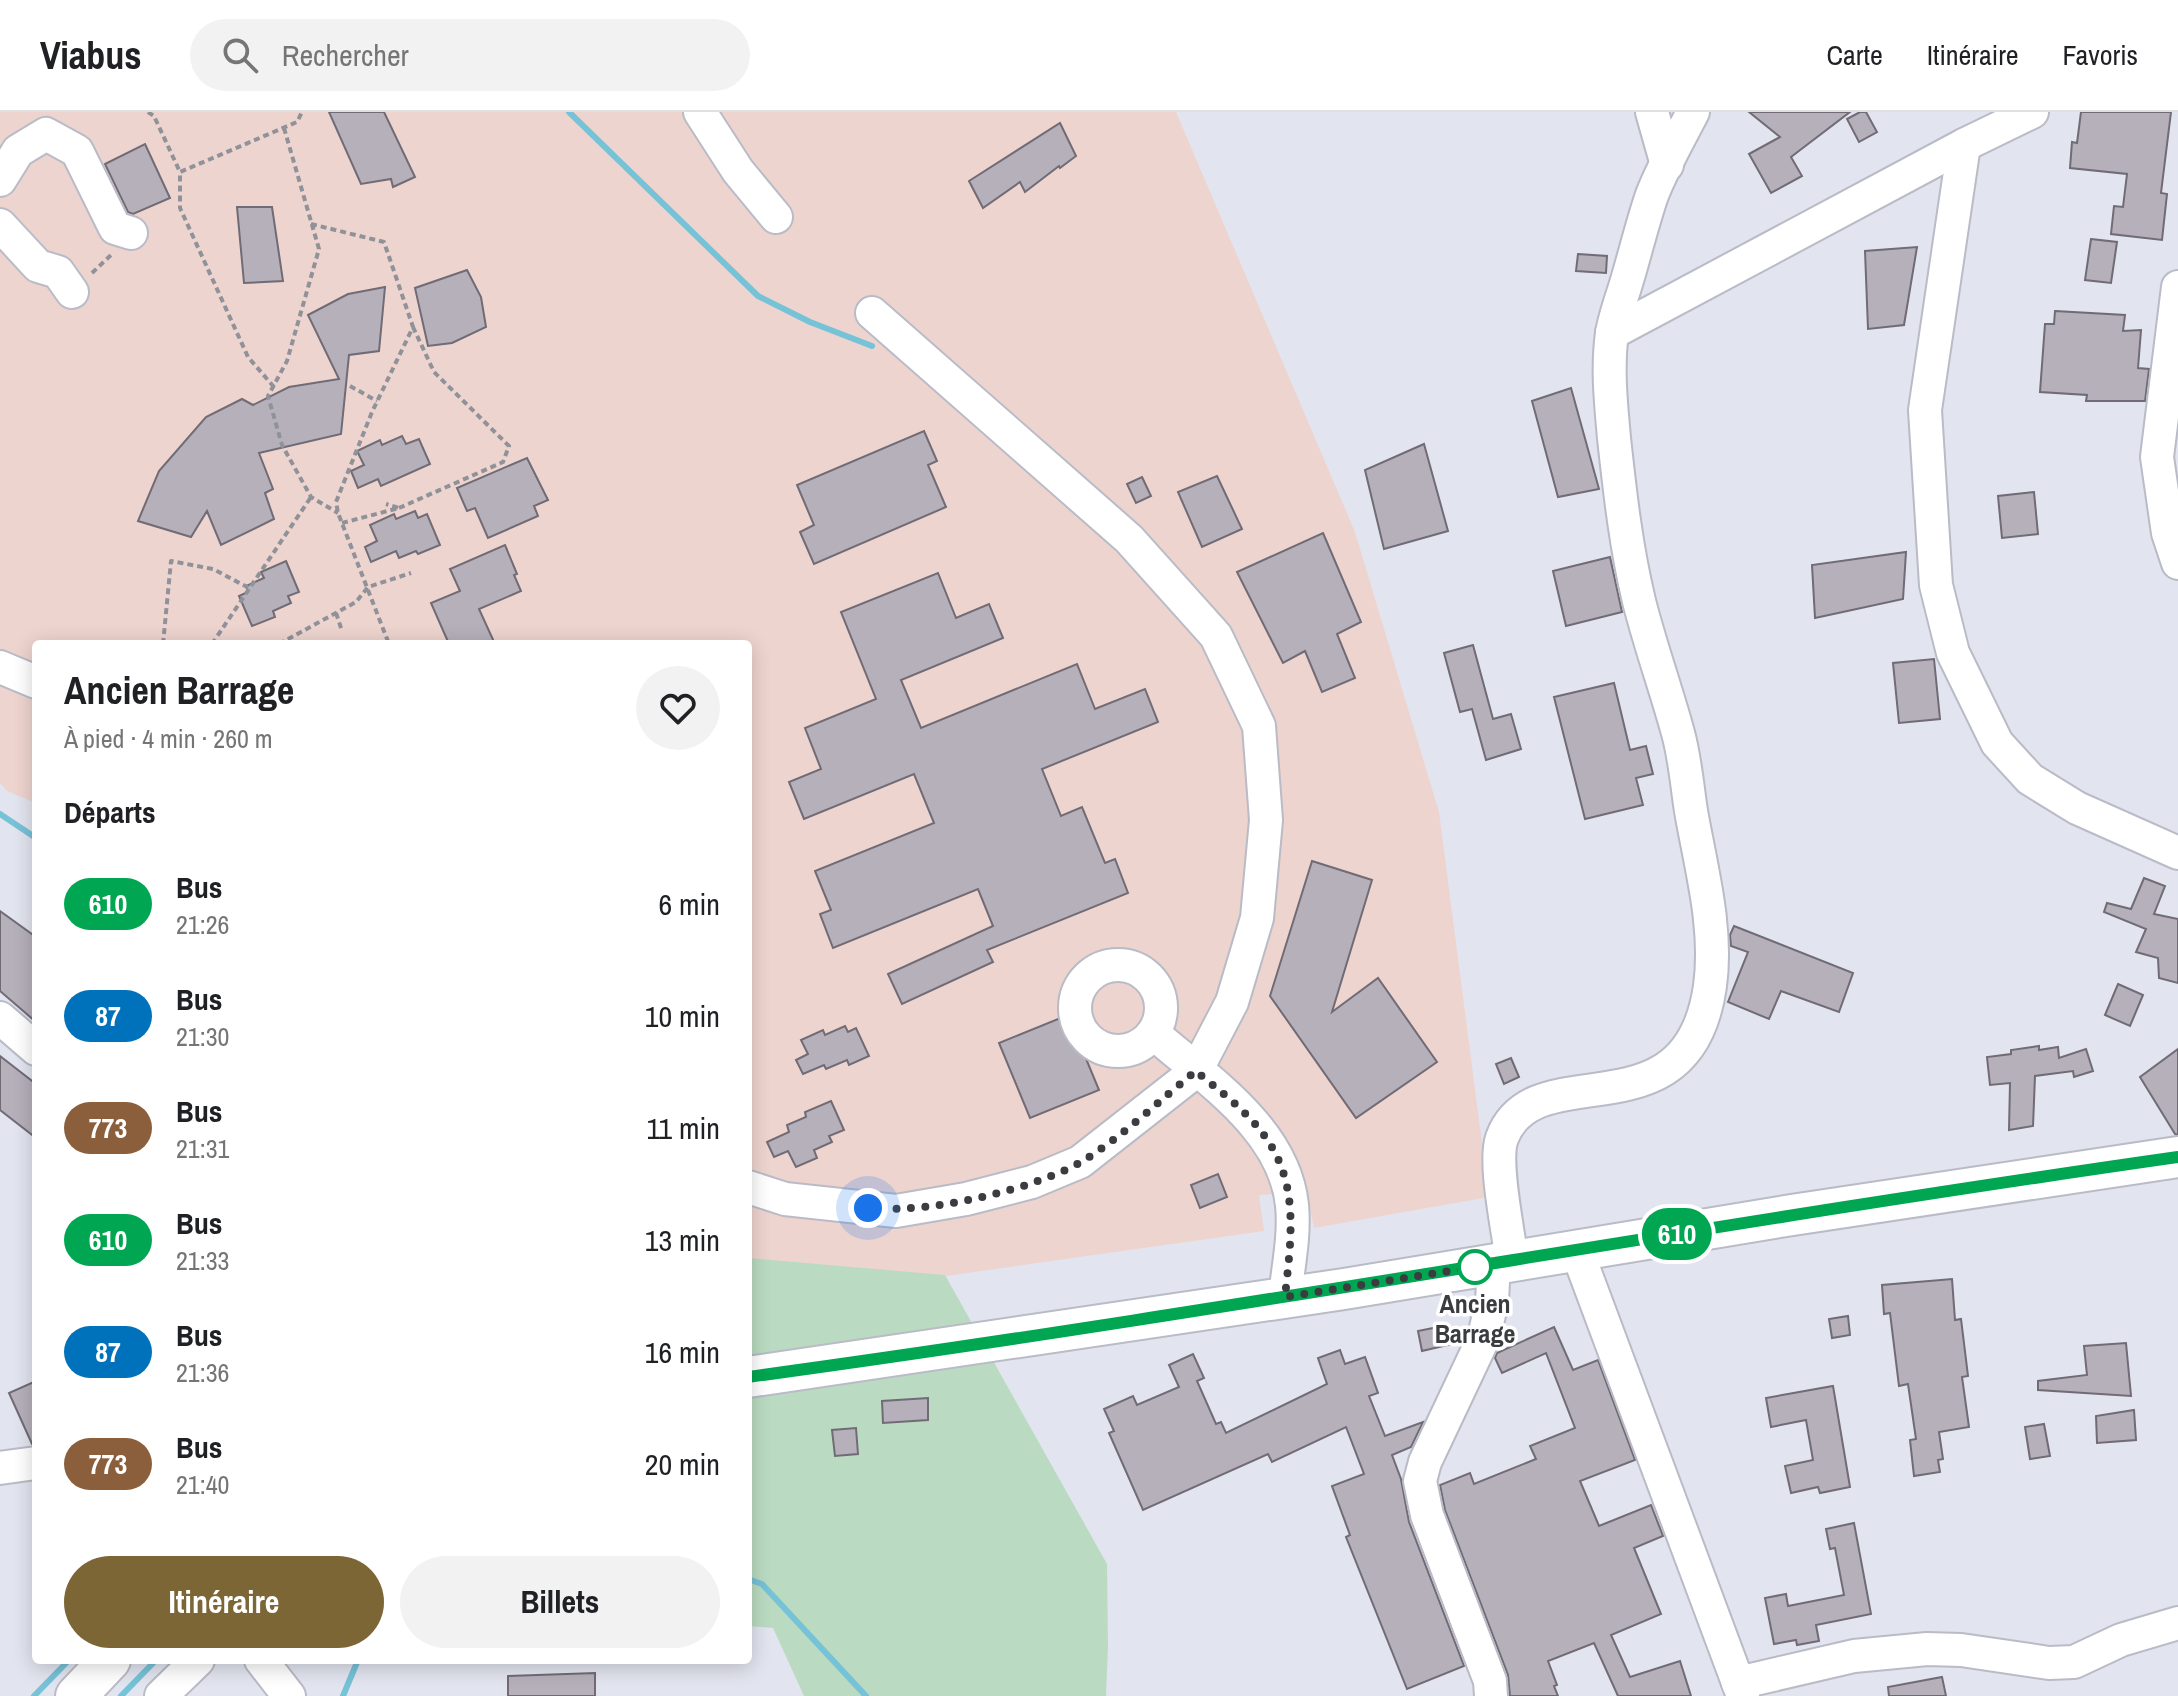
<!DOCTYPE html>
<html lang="fr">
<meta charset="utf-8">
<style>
:root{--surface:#fff;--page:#f2f2f2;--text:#202124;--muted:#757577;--line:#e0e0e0;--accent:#7c6636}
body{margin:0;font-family:"Archivo Narrow",sans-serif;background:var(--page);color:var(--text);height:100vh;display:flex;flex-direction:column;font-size:30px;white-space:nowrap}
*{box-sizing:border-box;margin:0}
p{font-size:26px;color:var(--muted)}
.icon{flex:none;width:44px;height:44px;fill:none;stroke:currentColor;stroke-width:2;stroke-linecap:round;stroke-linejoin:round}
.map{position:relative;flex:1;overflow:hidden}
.details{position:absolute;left:32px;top:528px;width:720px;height:1024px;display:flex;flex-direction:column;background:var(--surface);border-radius:8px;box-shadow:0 4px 20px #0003}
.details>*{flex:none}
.badge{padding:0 16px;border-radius:26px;font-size:28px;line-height:52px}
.you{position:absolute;width:40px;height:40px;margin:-20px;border:6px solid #fff;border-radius:50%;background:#1a73e8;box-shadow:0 0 0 12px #1a73e833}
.map>.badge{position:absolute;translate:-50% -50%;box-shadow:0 0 0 4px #fff}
h2{padding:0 32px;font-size:30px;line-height:72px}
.round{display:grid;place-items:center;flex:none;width:84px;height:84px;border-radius:42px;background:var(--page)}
.head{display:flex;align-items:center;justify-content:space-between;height:136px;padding:0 32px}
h1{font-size:38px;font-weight:700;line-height:60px}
.button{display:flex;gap:16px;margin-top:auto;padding:16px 32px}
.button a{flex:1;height:92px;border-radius:48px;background:var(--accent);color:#fff;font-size:32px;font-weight:700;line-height:92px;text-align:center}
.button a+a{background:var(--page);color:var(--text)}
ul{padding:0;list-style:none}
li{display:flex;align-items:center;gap:24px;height:112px;padding:0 32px}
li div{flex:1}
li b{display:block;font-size:30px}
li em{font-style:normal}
li .badge{min-width:88px;font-weight:700;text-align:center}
header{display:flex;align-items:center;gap:48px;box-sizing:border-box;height:112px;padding:0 40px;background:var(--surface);border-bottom:2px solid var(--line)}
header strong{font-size:38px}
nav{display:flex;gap:44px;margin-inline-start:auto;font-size:28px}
.search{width:560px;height:72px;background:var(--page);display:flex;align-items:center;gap:20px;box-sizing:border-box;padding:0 28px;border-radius:44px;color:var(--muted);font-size:30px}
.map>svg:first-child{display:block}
.education{fill:#eed4cf}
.green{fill:#badbc1}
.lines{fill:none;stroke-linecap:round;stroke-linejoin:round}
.stream{stroke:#76c2d7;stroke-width:6}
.building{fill:#b5b0ba;stroke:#706b75;stroke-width:2}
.minor-casing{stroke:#b9bbc6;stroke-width:36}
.major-casing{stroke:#b9bbc6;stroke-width:44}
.path{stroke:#909299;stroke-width:4;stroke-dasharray:6 4;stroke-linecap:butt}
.minor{stroke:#fff;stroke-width:32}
.major{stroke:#fff;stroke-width:40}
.line-casing{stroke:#fff;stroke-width:18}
.line{stroke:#00a651;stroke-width:12}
.walk{stroke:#3b3c40;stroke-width:8;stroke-dasharray:0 14.4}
.stop-dot{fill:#fff;stroke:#00a651;stroke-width:4}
.labels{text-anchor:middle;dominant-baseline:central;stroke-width:7;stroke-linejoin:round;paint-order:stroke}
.stop-label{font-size:26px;font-weight:bold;fill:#3b3c40;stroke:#fff}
</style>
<header>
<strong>Viabus</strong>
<div class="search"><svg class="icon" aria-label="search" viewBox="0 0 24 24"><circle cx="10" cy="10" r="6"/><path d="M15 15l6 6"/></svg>Rechercher</div>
<nav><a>Carte</a><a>Itinéraire</a><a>Favoris</a></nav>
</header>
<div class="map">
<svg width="2178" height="1584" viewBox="0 0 2178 1584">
<rect width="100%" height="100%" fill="#e2e4ef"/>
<polygon class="education" points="0,0 1176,0 1355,420 1439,700 1489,1085 1314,1116 1306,1076 1290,1081 1259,1083 1264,1119 748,1192 748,532 36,532 36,691 7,679 0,671"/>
<polygon class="green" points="748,1146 945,1163 1107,1452 1108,1535 1106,1584 804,1584 773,1516 748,1514"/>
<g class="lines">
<g class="stream">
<polyline points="569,0 758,184 810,210 872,234"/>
<polyline points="0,702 36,726"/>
<polyline points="748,1467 762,1472 866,1584"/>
<polyline points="34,1584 69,1548"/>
<polyline points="121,1584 156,1548"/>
<polyline points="343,1584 358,1548"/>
</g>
</g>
<g class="building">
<polygon points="329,0 384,0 415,65 393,75 391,67 361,72"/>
<polygon points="1749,0 1850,0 1791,45 1802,64 1771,81 1749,42 1780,25"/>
<polygon points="1860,0 1866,0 1877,20 1859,30 1847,7"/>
<polygon points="2081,0 2171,0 2161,81 2167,82 2162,128 2111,122 2114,94 2123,95 2127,62 2070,56 2072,30 2077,31"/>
<polygon points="1060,11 1076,44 1060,56 1059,54 1025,80 1020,70 983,96 969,69"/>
<polygon points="145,32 170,86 133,102 128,100 105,52"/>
<polygon points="237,95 272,95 283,169 244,171"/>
<polygon points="2091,127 2117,130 2111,171 2085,168"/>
<polygon points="1917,135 1904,213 1868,217 1865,139"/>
<polygon points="1578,142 1607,144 1606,161 1576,159"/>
<polygon points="467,158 481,185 486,215 452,231 428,234 415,176"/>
<polygon points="385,175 379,239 349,243 341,322 259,341 273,377 265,381 274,407 221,433 207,399 191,425 138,409 159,359 206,305 242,287 253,293 289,275 339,267 308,203 348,182"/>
<polygon points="2055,199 2125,203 2123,219 2141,218 2138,256 2149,257 2145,289 2086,289 2087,283 2040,280 2045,212 2054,212"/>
<polygon points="1571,276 1599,377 1558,385 1532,289"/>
<polygon points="924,319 937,349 928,353 946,395 814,452 800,420 814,413 797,373"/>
<polygon points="402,324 406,332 419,327 430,352 381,374 378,367 358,376 351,359 364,353 357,339 380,328 382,333"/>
<polygon points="1424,332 1448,419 1384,437 1365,358"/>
<polygon points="527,346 548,388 534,394 538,404 488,426 475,396 467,399 457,376"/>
<polygon points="1217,364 1242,417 1202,435 1178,380"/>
<polygon points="1142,365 1151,384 1136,391 1127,372"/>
<polygon points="2034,380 2038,422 2002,426 1998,384"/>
<polygon points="415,399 418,406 427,402 440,433 418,442 416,439 399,446 396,439 371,450 365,435 377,429 370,413 394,402 396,407"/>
<polygon points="1323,421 1361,510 1337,522 1355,566 1322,580 1305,539 1283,551 1237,460"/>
<polygon points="505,433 517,462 514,463 521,479 479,497 495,532 449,532 431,491 460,479 450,457"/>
<polygon points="1906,440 1903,487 1815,506 1812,453"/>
<polygon points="1610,445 1622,500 1566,514 1553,459"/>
<polygon points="286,449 299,480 288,484 291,491 273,499 275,505 252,514 239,484 248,480 246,474 264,466 261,460"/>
<polygon points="938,461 956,506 989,492 1003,526 901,568 921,616 1077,552 1095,597 1145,577 1158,610 1042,657 1061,704 1082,695 1105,751 1115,747 1128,781 987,838 993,850 902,892 888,862 993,814 978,777 833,836 820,802 831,798 815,759 934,711 914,662 804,707 789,670 821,657 805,616 876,587 841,500"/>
<polygon points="1473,533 1493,607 1511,602 1521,637 1486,648 1472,597 1460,600 1444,541"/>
<polygon points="1934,547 1940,607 1899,611 1893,551"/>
<polygon points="1614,571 1630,638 1646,634 1653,662 1636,666 1643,693 1585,707 1554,585"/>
<polygon points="1312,749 1372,768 1332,900 1378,866 1437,950 1356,1006 1270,884"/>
<polygon points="2144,766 2165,774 2154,802 2178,807 2178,871 2159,866 2158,846 2136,840 2146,817 2104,800 2107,791 2131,797"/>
<polygon points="0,799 36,825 36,910 0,879"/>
<polygon points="1734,814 1853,861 1839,900 1781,879 1769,907 1728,890 1748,840 1731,834 1730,823"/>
<polygon points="2118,872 2143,883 2130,914 2105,903"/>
<polygon points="1068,903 1099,978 1030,1006 999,931"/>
<polygon points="845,914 848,920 856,916 869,944 849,953 847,948 826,957 824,953 803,962 796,948 808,942 801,928 823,918 825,923"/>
<polygon points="2039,934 2039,938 2058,935 2059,946 2086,937 2093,959 2074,965 2073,959 2035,964 2033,1014 2009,1018 2010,971 1990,973 1987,945 2011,942 2011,938"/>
<polygon points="2178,937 2178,1023 2175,1022 2140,965"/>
<polygon points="0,944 36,972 36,1026 0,998"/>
<polygon points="1511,946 1519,965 1504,972 1496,952"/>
<polygon points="831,989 844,1018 829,1024 832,1030 814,1038 817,1046 796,1055 788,1039 774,1045 767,1030 789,1020 787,1013 806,1005 805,1000"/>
<polygon points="1218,1062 1227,1085 1200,1096 1191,1073"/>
<polygon points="1952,1167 1955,1208 1961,1207 1968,1264 1962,1265 1969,1315 1939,1320 1943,1347 1938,1348 1940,1360 1914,1364 1910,1328 1916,1327 1908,1272 1899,1274 1890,1201 1884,1202 1882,1173"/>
<polygon points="1848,1204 1850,1223 1832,1226 1829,1207"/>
<polygon points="1448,1213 1452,1232 1422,1239 1418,1219"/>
<polygon points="1554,1215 1573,1258 1598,1248 1635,1348 1580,1369 1599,1414 1651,1393 1663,1424 1634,1436 1661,1502 1611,1523 1630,1565 1680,1549 1691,1584 1618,1584 1594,1531 1548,1549 1557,1573 1554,1574 1558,1584 1510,1584 1508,1563 1445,1398 1440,1373 1470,1361 1474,1372 1536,1347 1530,1334 1575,1316 1546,1241 1502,1261 1495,1246 1497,1241"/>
<polygon points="2126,1231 2131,1284 2038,1278 2038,1269 2087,1263 2084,1234"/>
<polygon points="1340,1238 1345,1252 1365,1245 1378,1281 1369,1284 1385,1324 1423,1310 1411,1335 1392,1343 1401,1367 1409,1410 1464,1554 1407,1577 1346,1425 1350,1423 1332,1374 1364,1362 1346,1315 1272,1350 1268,1342 1143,1398 1109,1321 1114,1319 1104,1297 1133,1284 1137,1293 1179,1275 1169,1253 1193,1242 1204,1266 1197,1269 1216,1312 1221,1310 1226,1321 1327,1272 1318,1246"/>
<polygon points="36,1269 36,1332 32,1332 9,1281"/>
<polygon points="1833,1274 1850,1375 1820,1381 1818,1375 1791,1381 1785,1354 1813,1348 1806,1308 1771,1315 1766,1286"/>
<polygon points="928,1286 928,1308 883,1311 882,1289"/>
<polygon points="2134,1298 2136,1328 2097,1331 2096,1304"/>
<polygon points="2044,1312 2050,1344 2030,1347 2025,1315"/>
<polygon points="856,1316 858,1342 835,1344 832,1318"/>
<polygon points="1854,1411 1871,1502 1816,1513 1819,1529 1797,1533 1796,1528 1774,1532 1765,1486 1786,1482 1788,1494 1844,1483 1835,1436 1830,1437 1826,1417"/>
<polygon points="595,1561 595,1584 508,1584 508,1564"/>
<polygon points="1942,1565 1946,1584 1889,1584 1888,1575"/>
</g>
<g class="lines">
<g class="minor-casing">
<g id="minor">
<polyline points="700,0 738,59 776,105"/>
<polyline points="1652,0 1667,53"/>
<polyline points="1964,33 1925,298 1936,473 1953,541 1997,631 2030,667 2077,696 2178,741"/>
<polyline points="0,68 18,39 46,22 77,39 115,116 131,121"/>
<polyline points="0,113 38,154 58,160 72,180"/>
<polyline points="2178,175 2157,345 2168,421 2178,451"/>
<polyline points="1612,221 1964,33 2032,0"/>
<polyline points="0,555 36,570"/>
<circle cx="1118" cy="896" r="43"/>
<polyline points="0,906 36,937"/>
<path d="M1153,921c54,47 131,96 139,172 3,31 -4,62 -7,92"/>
<polyline points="748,1075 785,1087 896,1099 966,1087 1032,1070 1080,1050 1196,959 1232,890 1257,806 1266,708 1259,614 1216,524 1129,427 872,201"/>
<polyline points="1577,1139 1743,1584"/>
<path d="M1512,1150c-3,-28 -19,-100 -10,-124 33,-88 186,4 208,-152 8,-58 -9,-118 -19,-175 -4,-26 -6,-53 -13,-78 -12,-44 -28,-88 -39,-132 -13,-54 -19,-108 -25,-163 -3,-34 -7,-70 -2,-105 3,-18 11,-38 16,-56 8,-27 15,-56 24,-82 11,-28 27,-56 41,-83"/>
<polyline points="0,1356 36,1351"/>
<polyline points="261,1548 289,1584"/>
<polyline points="1738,1571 1854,1544 1927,1537 1961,1538 2049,1551 2074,1550 2121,1528 2178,1511"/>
<polyline points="161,1584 198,1548"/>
<polyline points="1491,1584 1490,1569 1427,1403 1420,1369 1425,1350 1484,1225 1492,1189 1494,1151"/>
</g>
</g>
<g class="major-casing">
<g id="major">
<polyline points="748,1265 1344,1177 1792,1103 2178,1045"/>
<polyline points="76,1584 110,1548"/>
</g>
</g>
<g class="path">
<polyline points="148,0 154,4 180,60"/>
<polyline points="284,16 319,137 287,249 268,284 282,333 311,385 338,401"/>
<polyline points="311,112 384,130 413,215 372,300 336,390 338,401 389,532"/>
<polyline points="92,161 111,143"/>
<polyline points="350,274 377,289"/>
<polyline points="274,275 248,245 180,96 180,60 297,10 302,0"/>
<polyline points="399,396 503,350 509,334 434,260 413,215"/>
<polyline points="342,411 399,396 386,392"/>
<polyline points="336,501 342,519"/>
<polyline points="163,532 171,449 213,457 249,476"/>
<polyline points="212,532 311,385"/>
<polyline points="279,532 356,490 368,475 411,461"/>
</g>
<use href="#minor" class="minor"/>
<use href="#major" class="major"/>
</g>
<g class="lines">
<g class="line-casing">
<path id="line" d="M748,1265c478,-65 952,-152 1430,-220"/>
</g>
<use href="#line" class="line"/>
<path class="walk" d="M868,1096c58,6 162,-17 213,-46 40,-24 79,-62 115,-91 21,18 47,37 64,59 41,50 31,108 25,167l190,-30"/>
</g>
<circle class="stop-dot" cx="1475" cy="1155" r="16"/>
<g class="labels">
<g class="stop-label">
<text x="1475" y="1191">Ancien<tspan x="1475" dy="30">Barrage</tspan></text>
</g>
</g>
</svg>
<div class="you" style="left:868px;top:1096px"></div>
<b class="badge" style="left:1677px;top:1122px;background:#00a651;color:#fff">610</b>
<section class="details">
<div class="head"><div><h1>Ancien Barrage</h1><p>À pied · 4 min · 260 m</p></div><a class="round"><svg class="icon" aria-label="heart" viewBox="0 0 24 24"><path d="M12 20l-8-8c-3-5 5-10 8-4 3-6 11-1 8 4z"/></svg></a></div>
<h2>Départs</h2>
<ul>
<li><span class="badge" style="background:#00a651;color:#fff">610</span><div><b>Bus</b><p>21:26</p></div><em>6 min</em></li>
<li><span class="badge" style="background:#0072bc;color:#fff">87</span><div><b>Bus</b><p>21:30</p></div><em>10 min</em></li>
<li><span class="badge" style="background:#8b5e3c;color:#fff">773</span><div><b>Bus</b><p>21:31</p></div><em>11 min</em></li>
<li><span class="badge" style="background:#00a651;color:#fff">610</span><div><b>Bus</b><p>21:33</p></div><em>13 min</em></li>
<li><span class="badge" style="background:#0072bc;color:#fff">87</span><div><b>Bus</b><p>21:36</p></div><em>16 min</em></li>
<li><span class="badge" style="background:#8b5e3c;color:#fff">773</span><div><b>Bus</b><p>21:40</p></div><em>20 min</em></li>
</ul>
<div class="button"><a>Itinéraire</a><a>Billets</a></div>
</section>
</div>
